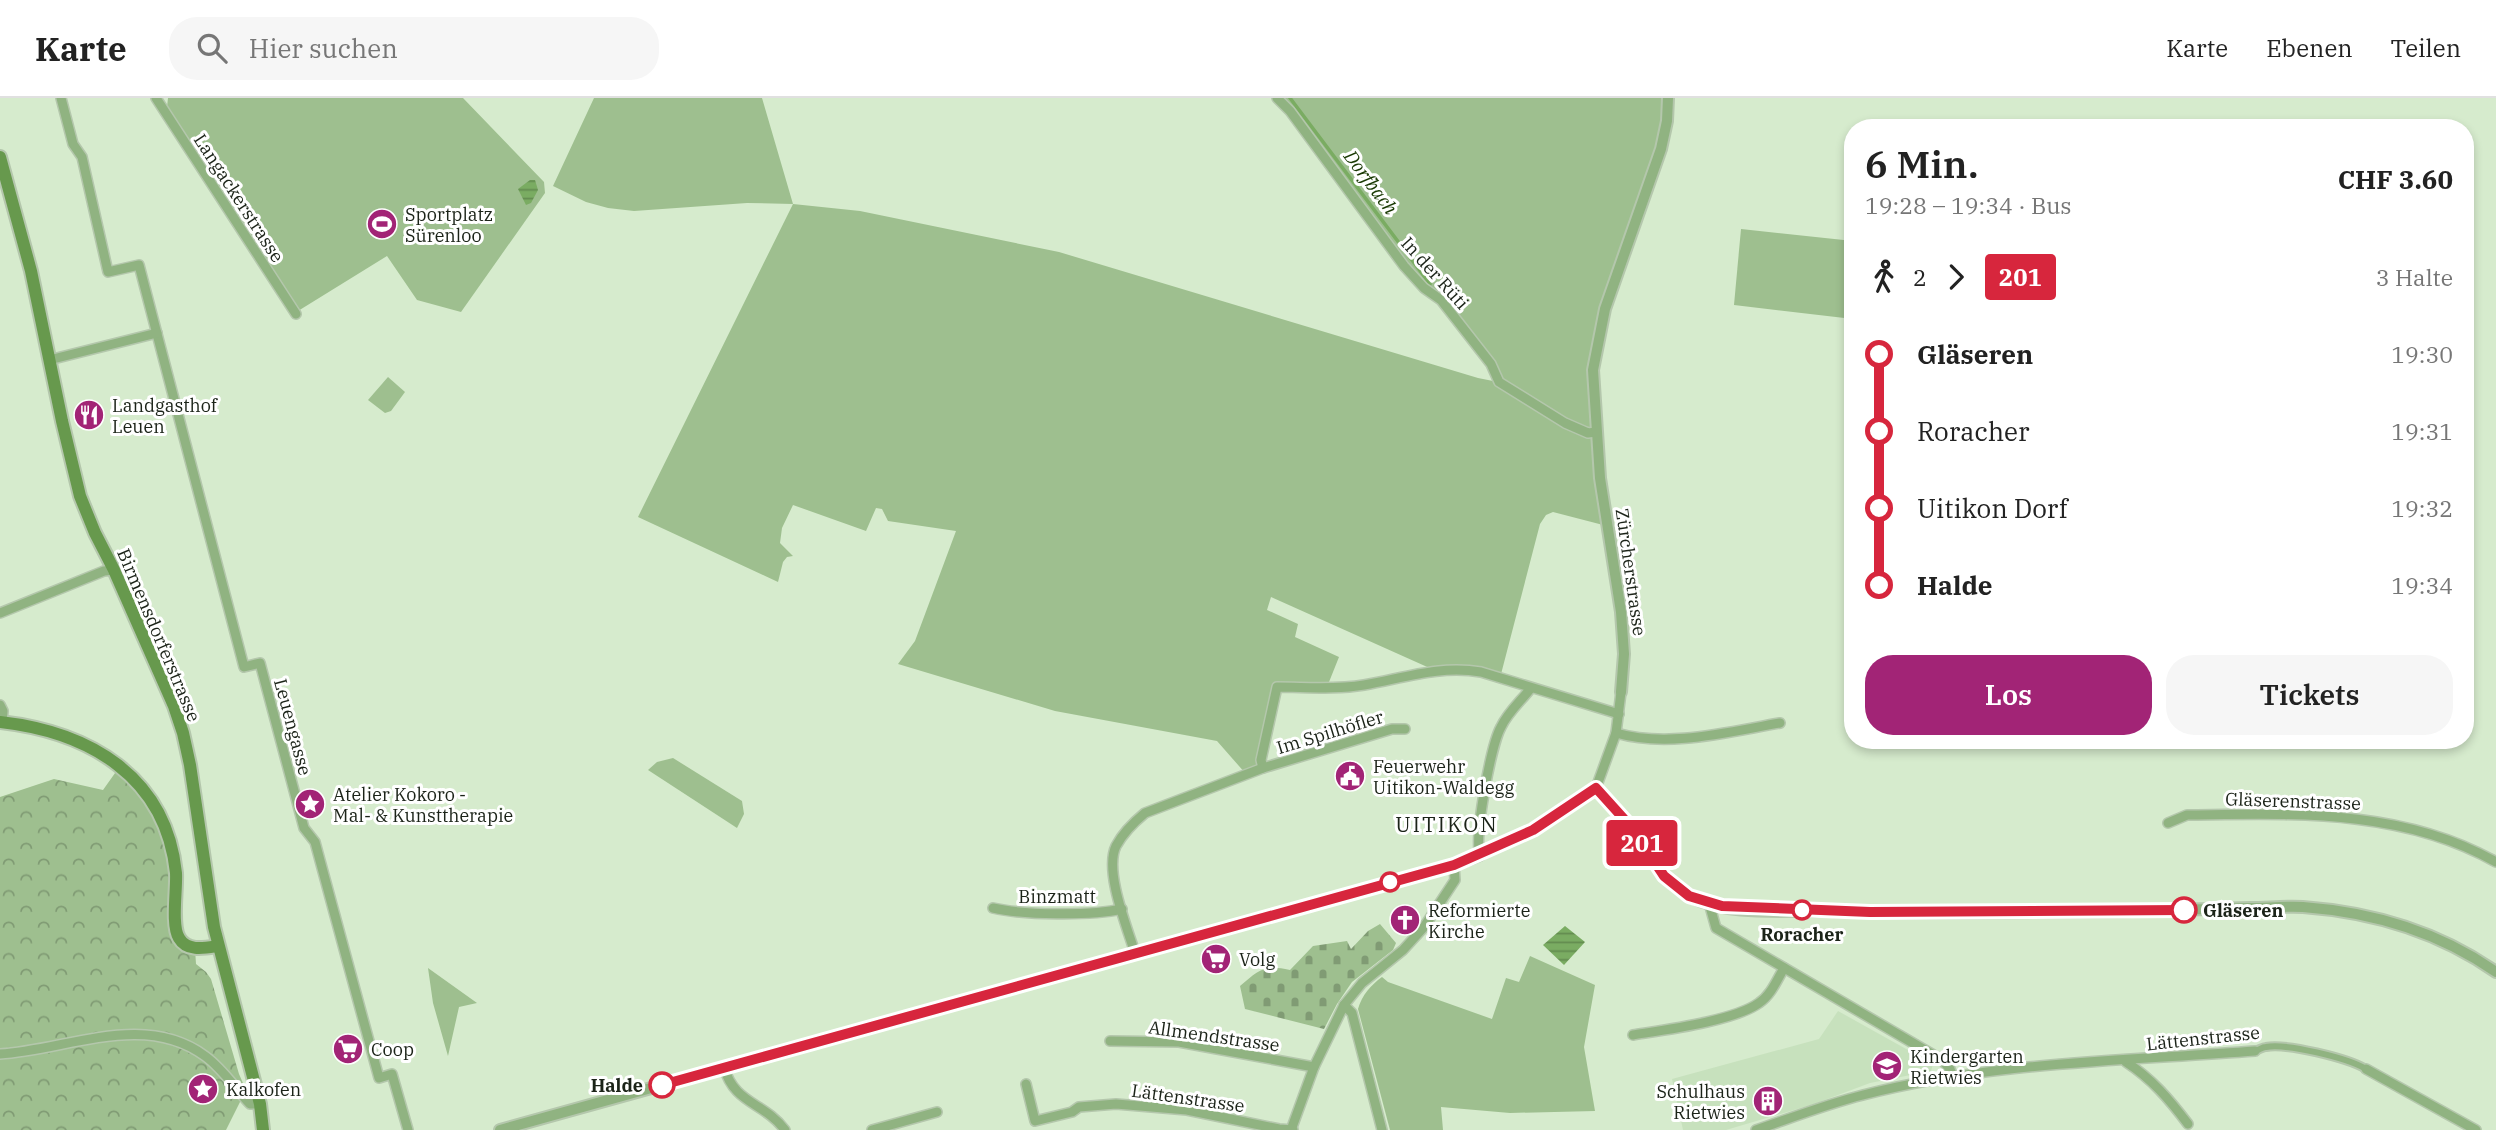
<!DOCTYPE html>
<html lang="de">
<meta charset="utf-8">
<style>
:root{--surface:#fff;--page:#f6f6f6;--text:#222;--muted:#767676;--line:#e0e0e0;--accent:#a22476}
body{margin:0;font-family:"IBM Plex Serif",serif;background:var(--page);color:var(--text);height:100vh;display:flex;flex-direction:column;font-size:26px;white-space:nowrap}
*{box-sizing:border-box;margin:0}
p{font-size:23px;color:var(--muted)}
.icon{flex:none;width:38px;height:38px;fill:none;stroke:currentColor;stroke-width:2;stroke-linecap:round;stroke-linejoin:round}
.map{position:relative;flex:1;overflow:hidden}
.side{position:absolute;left:1844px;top:21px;width:630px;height:630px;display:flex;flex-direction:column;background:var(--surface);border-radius:28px;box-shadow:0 4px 10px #0003}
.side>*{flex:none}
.badge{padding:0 14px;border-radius:5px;font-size:24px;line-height:46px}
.map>.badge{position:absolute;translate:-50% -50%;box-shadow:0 0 0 4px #fff}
.legs{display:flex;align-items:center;gap:10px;height:77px;padding:0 21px;font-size:23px}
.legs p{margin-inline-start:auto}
.head{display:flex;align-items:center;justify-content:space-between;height:119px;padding:0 21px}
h1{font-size:38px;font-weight:600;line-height:52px}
.action{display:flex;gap:14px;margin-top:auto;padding:14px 21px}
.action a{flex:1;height:80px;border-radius:28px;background:var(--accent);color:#fff;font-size:28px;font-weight:600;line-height:80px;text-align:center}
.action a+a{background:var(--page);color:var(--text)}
ul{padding:0 21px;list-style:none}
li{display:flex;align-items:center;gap:24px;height:77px;font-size:26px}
li i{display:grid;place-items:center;width:10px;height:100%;margin:0 9px;background:currentColor}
li i::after{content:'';width:18px;height:18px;margin:-9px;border:5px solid;border-radius:50%;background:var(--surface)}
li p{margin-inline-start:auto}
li:first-child i{background:linear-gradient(#0000 50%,currentColor 0)}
li:last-child i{background:linear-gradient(currentColor 50%,#0000 0)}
header{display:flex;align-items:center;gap:42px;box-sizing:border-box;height:98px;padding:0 35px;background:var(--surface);border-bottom:2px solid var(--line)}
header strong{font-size:33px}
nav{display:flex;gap:38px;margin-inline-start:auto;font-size:24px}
.search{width:490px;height:63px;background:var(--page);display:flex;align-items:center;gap:18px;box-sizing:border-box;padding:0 24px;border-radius:28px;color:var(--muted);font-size:26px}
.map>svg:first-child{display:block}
.built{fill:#c7e1bd}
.green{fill:#9ebf8f}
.forest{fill:url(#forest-crowns)}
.cemetery{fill:url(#cemetery-stones)}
.water{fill:url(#water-rules)}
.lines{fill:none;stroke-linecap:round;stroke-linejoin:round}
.stream{stroke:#7aac62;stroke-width:3.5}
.pedestrian-casing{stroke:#b4c7ac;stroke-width:10}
.minor-casing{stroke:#b4c7ac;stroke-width:12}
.tertiary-casing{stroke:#b4c7ac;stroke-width:14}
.secondary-casing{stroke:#b4c7ac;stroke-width:16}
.pedestrian{stroke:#90b381;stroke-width:6}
.minor{stroke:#90b381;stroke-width:9}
.tertiary{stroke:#90b381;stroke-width:10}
.secondary{stroke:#67994d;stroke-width:12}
.line-1-casing{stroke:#fff;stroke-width:16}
.line-1{stroke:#d7263d;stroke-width:10}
.stop-1-dot{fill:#fff;stroke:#d7263d;stroke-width:3.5}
.labels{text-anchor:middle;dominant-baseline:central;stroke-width:6;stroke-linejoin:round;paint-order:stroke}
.street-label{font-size:18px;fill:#1b2318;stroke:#fff}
.poi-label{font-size:18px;fill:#1b2318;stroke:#fff;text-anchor:start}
.stop-label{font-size:18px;font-weight:bold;fill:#1b2318;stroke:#fff;text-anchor:start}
.water-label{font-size:19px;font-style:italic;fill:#193903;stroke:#fff}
.quarter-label{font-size:21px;letter-spacing:2px;fill:#1b2318;stroke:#fff}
</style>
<header>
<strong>Karte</strong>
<div class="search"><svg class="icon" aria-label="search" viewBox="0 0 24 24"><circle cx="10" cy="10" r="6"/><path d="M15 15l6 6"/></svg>Hier suchen</div>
<nav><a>Karte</a><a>Ebenen</a><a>Teilen</a></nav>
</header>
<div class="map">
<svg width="2496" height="1032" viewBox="0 0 2496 1032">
<defs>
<pattern id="forest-crowns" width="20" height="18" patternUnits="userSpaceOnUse" patternTransform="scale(1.75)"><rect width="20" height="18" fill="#9ebf8f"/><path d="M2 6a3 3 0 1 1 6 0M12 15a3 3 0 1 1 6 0" fill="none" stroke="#809b74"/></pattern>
<pattern id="cemetery-stones" width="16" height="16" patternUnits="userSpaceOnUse" patternTransform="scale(1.75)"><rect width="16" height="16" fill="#9ebf8f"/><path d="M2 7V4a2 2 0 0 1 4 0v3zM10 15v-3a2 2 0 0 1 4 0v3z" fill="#809b74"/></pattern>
<pattern id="water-rules" width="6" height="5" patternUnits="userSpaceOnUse" patternTransform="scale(1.75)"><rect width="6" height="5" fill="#7aac62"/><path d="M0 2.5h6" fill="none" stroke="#638c50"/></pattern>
</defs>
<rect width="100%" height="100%" fill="#d6ebcd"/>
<polygon class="built" points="1838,913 1933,966 1931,973 1870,985 1814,1006 1726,1032 1683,1032 1672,981 1819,941"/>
<g class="green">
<polygon points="168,0 463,0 544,84 545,95 461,214 417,202 387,158 298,213 167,9"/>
<polygon points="594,0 762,0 793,106 860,113 1059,154 1478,280 1498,284 1441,202 1424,190 1277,0 1668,0 1667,23 1605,210 1593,272 1607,428 1553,414 1546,417 1540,426 1500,580 1434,572 1271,499 1267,512 1298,526 1295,539 1339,559 1327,589 1277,589 1263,670 1246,676 1217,643 1055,613 898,566 915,543 956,433 888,423 882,411 876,410 866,433 793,407 782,430 780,445 793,458 787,459 783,464 778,484 638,419 793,106 747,105 634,113 608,110 586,104 553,88"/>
<polygon points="1741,131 1853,143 1853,221 1734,207"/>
<polygon points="388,279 405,294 391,313 385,315 368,302"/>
<polygon points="673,660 742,703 744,716 737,730 648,672 657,664"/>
<path d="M1530,858l65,29 -11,62 11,64 -85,2 -69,-6 2,23h-53l-32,-121c4,-14 13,-24 24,-32l6,5 104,37 14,-41 13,4z"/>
<polygon points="428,870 477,905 459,909 448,958 433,905"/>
</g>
<polygon class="forest" points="120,668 166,734 176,829 195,851 196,866 206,874 211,881 239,976 246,992 226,1032 0,1032 0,699 54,681 103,692"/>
<path class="cemetery" d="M1380,826l16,19 -3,7 -41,32 -15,22 -13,25 -79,-20 -5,-23c19,-16 24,-22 50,-16l23,-24 34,-5 4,8 17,-18z"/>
<g class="water">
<polygon points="530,82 535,82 538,92 531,105 526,107 518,91"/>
<polygon points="1565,828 1585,844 1564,867 1543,847"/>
</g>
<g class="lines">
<polyline class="stream" points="1290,0 1430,186"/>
<g class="pedestrian-casing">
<path id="pedestrian" d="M2255,953c4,-1 7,-4 11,-4 20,-4 82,11 100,22"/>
</g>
<g class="minor-casing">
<g id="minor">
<polyline points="61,0 73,46 82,59 108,174 139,167 244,569 260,565 304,730 315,744 379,980 392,976 408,1032"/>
<polyline points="156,0 296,216"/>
<polyline points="1277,0 1290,13 1404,168 1424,190 1441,202 1491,266 1499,284 1565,325 1588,335 1596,334"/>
<polyline points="49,262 157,235"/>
<polyline points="0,515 104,473 114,472"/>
<path d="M1531,590c-10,13 -23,24 -30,39 -10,18 -27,109 -21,128l53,-25 63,-42 20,-55 5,-41"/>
<polyline points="0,607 3,613 2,624"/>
<path d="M1616,635c52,15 112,-1 164,-10"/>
<path d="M1263,670l-2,-8 16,-73c28,0 58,3 87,-2 40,-7 76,-20 117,-13l138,42"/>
<polyline points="1596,690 1633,731"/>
<path d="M2168,725l19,-8c105,-1 214,-7 309,47"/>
<polyline points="1709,805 1716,830 1942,962 1950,971 1953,979"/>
<path d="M993,810c30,7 98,8 129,1"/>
<path d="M1135,855c-8,-26 -31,-82 -19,-107 7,-13 18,-24 29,-33l118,-45 129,-39h13"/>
<polyline points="1344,907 1352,915 1382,1032"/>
<path d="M1633,937c31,-5 101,-14 126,-32 12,-8 18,-23 25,-35"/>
<polyline points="1110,943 1179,944 1314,969"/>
<path d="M0,956c67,-4 144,-43 205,2 18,13 30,32 45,48h10"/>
<path d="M2126,964c26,17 43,37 62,62"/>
<path d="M724,969c10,37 40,35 61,63"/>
<polyline points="2366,971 2476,1032"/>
<polyline points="1026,986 1035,1023 1072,1014 1079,1009 1116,1006 1187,1012 1279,1031 1293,1032"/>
<polyline points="872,1032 937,1014"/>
<polyline points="1291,1032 1314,969 1344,907 1362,885 1403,852 1424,829 1455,782 1454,767"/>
<path d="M1756,1032c35,-12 71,-26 107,-35 127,-33 262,-34 392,-44"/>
</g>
</g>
<g class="tertiary-casing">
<g id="tertiary">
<polyline points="1621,594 1624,556 1621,514 1600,380 1593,272 1605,211 1661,51 1667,23 1668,0"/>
<path d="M1633,731c15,25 31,54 58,68 41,20 96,12 141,14 100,3 201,1 301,0 39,-1 78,-2 117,-3 17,0 35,-2 53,-1 68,5 136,25 193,65"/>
<polyline points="500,1032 1454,767 1480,757"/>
</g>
</g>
<g class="secondary-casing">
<g id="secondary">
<polyline points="0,59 31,173 62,323 80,398 95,435 114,472 174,608 183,635 190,667 214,829 260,1006 263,1032"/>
<path d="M0,624c89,10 166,54 176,151 1,17 -5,52 3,65 8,14 26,10 39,8"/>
</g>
</g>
<use href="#pedestrian" class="pedestrian"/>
<use href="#minor" class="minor"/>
<use href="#tertiary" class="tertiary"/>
<use href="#secondary" class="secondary"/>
</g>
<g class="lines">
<g class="line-1-casing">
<polyline id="line-1" points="662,987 1454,767 1533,732 1596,690 1633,731 1664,778 1689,798 1722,808 1870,814 2184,812"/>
</g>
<use href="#line-1" class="line-1"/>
</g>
<defs>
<g id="stadium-disc" transform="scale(1.575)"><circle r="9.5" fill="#a22476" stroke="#fff"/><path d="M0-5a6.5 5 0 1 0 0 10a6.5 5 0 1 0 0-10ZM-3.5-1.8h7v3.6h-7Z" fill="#fff"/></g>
<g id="restaurant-disc" transform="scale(1.575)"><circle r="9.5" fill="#a22476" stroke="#fff"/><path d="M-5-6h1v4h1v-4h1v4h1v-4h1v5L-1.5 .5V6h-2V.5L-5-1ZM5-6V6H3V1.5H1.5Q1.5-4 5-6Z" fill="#fff"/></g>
<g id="civic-disc" transform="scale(1.575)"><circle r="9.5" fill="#a22476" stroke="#fff"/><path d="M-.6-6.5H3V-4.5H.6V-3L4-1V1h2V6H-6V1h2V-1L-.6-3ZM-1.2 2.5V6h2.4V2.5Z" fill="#fff"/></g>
<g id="sight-disc" transform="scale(1.575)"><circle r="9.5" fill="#a22476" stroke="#fff"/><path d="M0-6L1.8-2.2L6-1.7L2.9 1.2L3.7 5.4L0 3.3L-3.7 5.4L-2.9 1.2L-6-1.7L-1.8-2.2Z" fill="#fff"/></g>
<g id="church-disc" transform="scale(1.575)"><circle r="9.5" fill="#a22476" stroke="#fff"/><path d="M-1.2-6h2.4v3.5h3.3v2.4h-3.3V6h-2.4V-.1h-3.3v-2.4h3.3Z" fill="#fff"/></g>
<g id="supermarket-disc" transform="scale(1.575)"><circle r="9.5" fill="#a22476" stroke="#fff"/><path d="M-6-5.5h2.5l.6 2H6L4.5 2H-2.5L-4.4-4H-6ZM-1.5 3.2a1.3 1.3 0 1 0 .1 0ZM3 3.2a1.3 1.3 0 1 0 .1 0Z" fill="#fff"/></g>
<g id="school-disc" transform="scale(1.575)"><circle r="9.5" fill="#a22476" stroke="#fff"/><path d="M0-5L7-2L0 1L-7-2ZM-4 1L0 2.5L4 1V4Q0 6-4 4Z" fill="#fff"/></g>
<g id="building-disc" transform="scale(1.575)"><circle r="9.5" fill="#a22476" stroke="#fff"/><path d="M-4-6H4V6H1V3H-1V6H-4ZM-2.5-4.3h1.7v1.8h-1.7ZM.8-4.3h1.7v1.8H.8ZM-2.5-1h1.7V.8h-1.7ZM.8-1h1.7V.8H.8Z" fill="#fff"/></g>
</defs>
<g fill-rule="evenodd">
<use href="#stadium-disc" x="382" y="126"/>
<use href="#restaurant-disc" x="89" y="317"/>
<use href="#civic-disc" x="1350" y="678"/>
<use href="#sight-disc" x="310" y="706"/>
<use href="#church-disc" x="1405" y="822"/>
<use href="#supermarket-disc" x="1216" y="861"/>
<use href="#supermarket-disc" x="348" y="951"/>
<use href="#school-disc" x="1887" y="968"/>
<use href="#sight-disc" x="203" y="991"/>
<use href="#building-disc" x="1768" y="1003"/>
</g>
<g class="stop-1-dot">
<circle cx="1390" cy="784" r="9"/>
<circle cx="1802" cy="812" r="9"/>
<circle cx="2184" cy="812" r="12"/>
<circle cx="662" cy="987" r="12"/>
</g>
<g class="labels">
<g class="street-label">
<text transform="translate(239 100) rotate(57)">Langackerstrasse</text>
<text transform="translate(1435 175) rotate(48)">In der Rüti</text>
<text transform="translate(1631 474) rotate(82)">Zürcherstrasse</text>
<text transform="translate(159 537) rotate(67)">Birmensdorferstrasse</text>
<text transform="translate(293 629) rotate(75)">Leuengasse</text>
<text transform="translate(1330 634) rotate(-17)">Im Spilhöfler</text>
<text transform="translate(2293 703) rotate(2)">Gläserenstrasse</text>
<text x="1057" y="798">Binzmatt</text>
<text transform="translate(1214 938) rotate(8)">Allmendstrasse</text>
<text transform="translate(2203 940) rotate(-6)">Lättenstrasse</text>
<text transform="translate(1188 1000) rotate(8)">Lättenstrasse</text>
</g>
<g class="poi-label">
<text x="405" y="116">Sportplatz<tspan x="405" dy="21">Sürenloo</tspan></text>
<text x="112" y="307">Landgasthof<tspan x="112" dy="21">Leuen</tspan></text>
<text x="1373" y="668">Feuerwehr<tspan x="1373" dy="21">Uitikon-Waldegg</tspan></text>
<text x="333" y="696">Atelier Kokoro -<tspan x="333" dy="21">Mal- &amp; Kunsttherapie</tspan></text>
<text x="1428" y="812">Reformierte<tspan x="1428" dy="21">Kirche</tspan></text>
<text x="1239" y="861">Volg</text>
<text x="371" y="951">Coop</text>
<text x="1910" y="958">Kindergarten<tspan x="1910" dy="21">Rietwies</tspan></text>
<text x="226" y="991">Kalkofen</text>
<text x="1745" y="993" text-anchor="end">Schulhaus<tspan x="1745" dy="21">Rietwies</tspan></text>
</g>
<g class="stop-label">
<text x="2203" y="812">Gläseren</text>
<text x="1802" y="836" text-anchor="middle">Roracher</text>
<text x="643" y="987" text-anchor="end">Halde</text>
</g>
<g class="water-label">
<text transform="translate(1371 84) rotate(53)">Dorfbach</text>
</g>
<g class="quarter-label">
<text x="1447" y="726">UITIKON</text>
</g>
</g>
</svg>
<b class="badge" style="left:1642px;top:745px;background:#d7263d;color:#fff">201</b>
<section class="side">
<div class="head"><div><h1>6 Min.</h1><p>19:28 – 19:34 · Bus</p></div><b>CHF 3.60</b></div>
<div class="legs"><svg class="icon" aria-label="walk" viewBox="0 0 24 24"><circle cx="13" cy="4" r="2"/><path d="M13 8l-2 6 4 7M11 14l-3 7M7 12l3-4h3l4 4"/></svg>2<svg class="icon" aria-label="forward" viewBox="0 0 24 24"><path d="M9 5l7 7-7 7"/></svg><b class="badge" style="background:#d7263d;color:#fff">201</b><p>3 Halte</p></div>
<ul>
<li><i style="color:#d7263d"></i><b>Gläseren</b><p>19:30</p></li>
<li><i style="color:#d7263d"></i><span>Roracher</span><p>19:31</p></li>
<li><i style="color:#d7263d"></i><span>Uitikon Dorf</span><p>19:32</p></li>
<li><i style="color:#d7263d"></i><b>Halde</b><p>19:34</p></li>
</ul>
<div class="action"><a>Los</a><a>Tickets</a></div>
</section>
</div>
